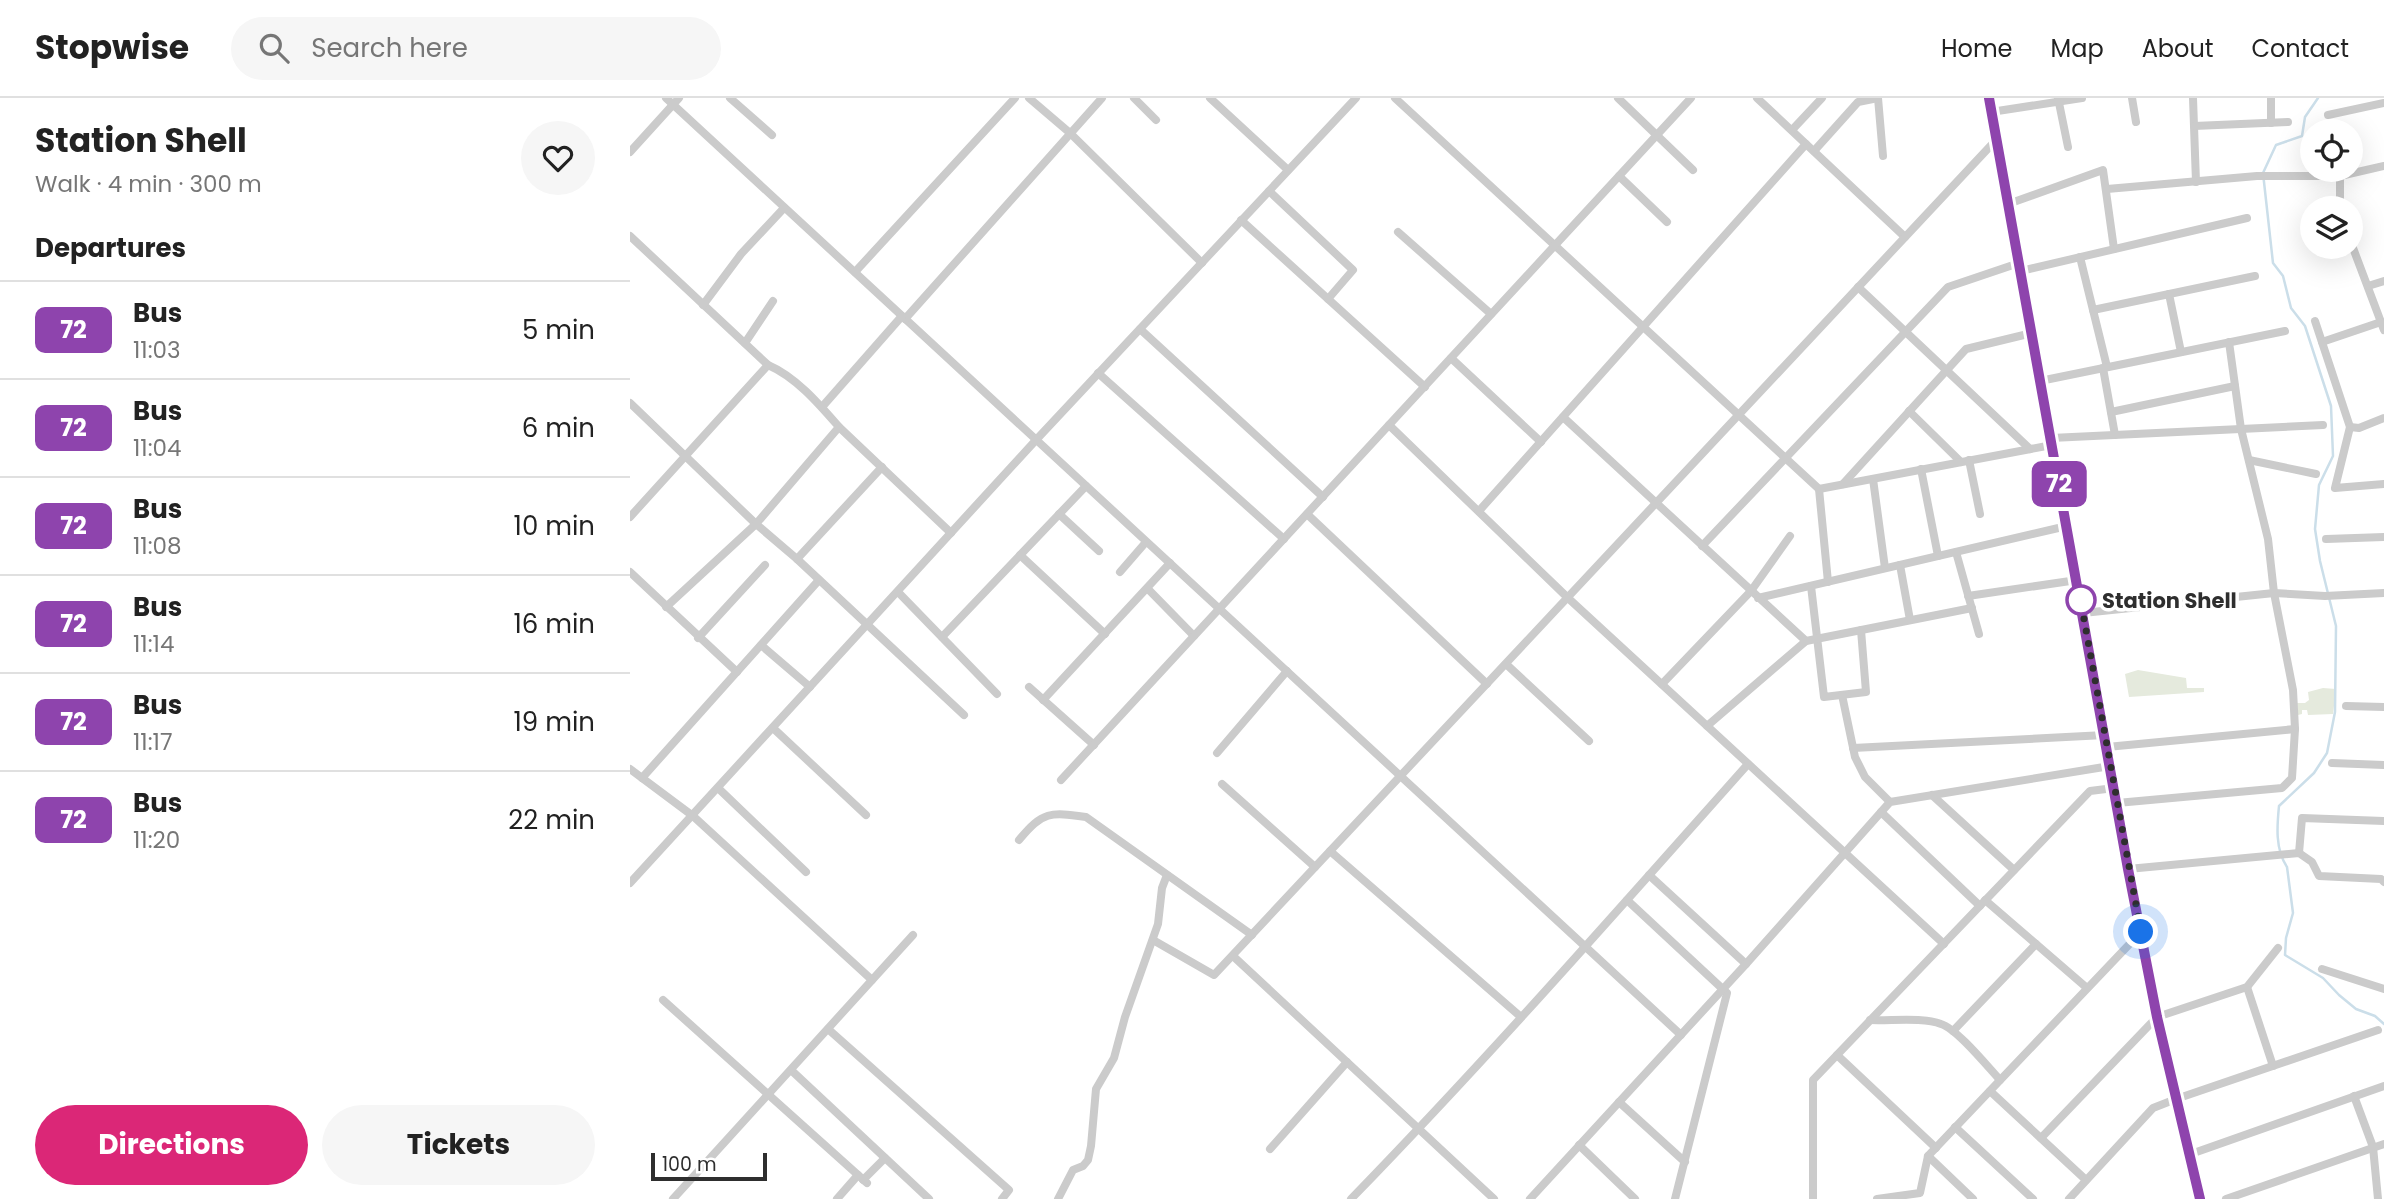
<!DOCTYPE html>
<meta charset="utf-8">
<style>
:root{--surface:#fff;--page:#f6f6f6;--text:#222;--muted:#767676;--line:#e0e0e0;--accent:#db2777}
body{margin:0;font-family:Poppins,sans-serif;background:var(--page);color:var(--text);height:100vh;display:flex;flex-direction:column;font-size:26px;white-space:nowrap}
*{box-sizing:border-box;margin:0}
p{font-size:23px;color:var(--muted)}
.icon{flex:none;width:38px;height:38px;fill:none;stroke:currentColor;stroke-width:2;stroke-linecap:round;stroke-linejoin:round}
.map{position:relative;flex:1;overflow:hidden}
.sheet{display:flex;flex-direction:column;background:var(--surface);width:630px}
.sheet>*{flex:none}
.badge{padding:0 14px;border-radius:10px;font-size:24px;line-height:46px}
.tools{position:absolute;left:1670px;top:21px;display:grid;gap:14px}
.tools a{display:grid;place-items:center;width:63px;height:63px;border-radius:50%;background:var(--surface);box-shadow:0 7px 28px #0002;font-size:35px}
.scale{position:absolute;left:21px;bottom:18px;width:116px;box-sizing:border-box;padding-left:7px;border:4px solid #2e2e2e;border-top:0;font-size:19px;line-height:24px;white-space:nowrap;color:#2e2e2e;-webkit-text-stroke:5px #fff;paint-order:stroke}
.you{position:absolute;width:35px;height:35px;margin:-18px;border:5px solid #fff;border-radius:50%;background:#1a73e8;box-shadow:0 0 0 10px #1a73e833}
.map>.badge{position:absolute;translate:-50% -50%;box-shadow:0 0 0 4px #fff}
h2{padding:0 35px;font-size:26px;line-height:63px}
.round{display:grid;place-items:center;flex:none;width:74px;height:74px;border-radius:37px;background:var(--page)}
.head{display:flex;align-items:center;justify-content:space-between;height:119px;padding:0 35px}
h1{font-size:33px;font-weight:700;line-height:52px}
.cta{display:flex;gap:14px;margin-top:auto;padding:14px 35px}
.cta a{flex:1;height:80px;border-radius:42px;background:var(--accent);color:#fff;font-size:28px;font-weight:700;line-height:80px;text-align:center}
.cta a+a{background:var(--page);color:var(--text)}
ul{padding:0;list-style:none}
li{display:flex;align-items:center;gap:21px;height:98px;padding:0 35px;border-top:2px solid var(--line)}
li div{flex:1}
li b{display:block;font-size:26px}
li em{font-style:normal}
li .badge{min-width:77px;font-weight:700;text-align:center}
header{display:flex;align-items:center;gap:42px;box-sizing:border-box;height:98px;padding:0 35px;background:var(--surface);border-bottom:2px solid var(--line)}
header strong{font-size:33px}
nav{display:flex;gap:38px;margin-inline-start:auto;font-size:24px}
.search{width:490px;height:63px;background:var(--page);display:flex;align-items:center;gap:18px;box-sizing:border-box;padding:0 24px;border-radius:38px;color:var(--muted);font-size:26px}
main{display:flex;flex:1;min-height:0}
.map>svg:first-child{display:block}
.green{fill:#e5eadd}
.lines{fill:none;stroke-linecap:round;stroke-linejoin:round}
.stream{stroke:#cbdee9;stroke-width:2.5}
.minor{stroke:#cbcbcb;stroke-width:8}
.major{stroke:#a6a6a6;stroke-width:10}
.line-casing{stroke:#fff;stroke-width:16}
.line{stroke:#8e44ad;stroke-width:10}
.walk{stroke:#2e2e2e;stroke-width:7;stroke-dasharray:0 12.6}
.stop-dot{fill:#fff;stroke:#8e44ad;stroke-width:3.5}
.labels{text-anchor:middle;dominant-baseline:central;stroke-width:7;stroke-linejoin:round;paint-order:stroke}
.stop-label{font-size:21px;font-weight:bold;fill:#2e2e2e;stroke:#fff;text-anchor:start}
</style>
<header>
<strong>Stopwise</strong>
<div class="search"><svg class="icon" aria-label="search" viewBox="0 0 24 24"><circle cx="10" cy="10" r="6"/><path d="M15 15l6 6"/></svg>Search here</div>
<nav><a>Home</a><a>Map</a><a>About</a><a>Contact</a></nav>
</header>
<main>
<section class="sheet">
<div class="head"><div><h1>Station Shell</h1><p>Walk · 4 min · 300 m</p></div><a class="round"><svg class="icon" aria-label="heart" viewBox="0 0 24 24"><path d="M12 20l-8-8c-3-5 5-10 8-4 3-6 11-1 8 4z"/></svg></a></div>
<h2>Departures</h2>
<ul>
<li><span class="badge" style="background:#8e44ad;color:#fff">72</span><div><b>Bus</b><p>11:03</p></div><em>5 min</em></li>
<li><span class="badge" style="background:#8e44ad;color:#fff">72</span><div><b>Bus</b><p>11:04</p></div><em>6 min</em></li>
<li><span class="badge" style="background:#8e44ad;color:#fff">72</span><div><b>Bus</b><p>11:08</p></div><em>10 min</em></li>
<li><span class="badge" style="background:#8e44ad;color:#fff">72</span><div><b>Bus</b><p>11:14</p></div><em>16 min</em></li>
<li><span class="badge" style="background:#8e44ad;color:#fff">72</span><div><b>Bus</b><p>11:17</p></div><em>19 min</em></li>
<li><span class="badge" style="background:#8e44ad;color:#fff">72</span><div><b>Bus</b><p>11:20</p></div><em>22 min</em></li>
</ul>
<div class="cta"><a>Directions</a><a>Tickets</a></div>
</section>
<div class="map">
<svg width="1754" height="1101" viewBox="0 0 1754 1101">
<rect width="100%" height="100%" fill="#fff"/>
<g class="green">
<polygon points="1508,572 1556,580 1557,590 1574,590 1574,594 1499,599 1495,576"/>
<polygon points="1693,590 1706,591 1703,616 1678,617 1677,612 1672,612 1672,616 1668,617 1667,605 1675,605 1679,602 1678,594"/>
</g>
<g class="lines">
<path class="stream" d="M1688,0l-13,19 -3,19 -26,9 -13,28 10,90 10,13 8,32 14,18 26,80 2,50 -14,29 -4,44 5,32 16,65 -1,86 -8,41 -13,20 -35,33c-2,20 -4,43 8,61l6,46 -7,25 -1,17 38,23 16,17 17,14 19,7 9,8"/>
<g class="minor">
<polyline points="36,0 1051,937"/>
<polyline points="100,0 142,37"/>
<polyline points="399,0 440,35 572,165"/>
<polyline points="504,0 526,22"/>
<polyline points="580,0 658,72"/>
<polyline points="765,0 1189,391 1198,484"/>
<polyline points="988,0 1063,72"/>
<polyline points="1127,0 1275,139"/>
<polyline points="1248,0 1253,58"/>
<polyline points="1428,0 1438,49"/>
<polyline points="1502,0 1506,24"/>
<polyline points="1563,0 1566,84"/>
<polyline points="1641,0 1641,25"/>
<polyline points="1361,14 1452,0"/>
<polyline points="1698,17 1754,5"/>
<polyline points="1564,28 1658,24"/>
<polyline points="1162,32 1192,0"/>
<polyline points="1184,53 1228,4 1248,0"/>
<polyline points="0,54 49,0"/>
<polyline points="989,78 1037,124"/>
<polyline points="1710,78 1710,110"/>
<polyline points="1477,91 1627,78 1710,78 1754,68"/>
<polyline points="639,93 723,172 698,201"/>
<polyline points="1378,106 1473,72 1484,151"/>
<polyline points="611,122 795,289"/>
<polyline points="768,134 861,216"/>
<path d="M0,138l138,129c28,12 51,39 71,62l112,106"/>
<polyline points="1720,142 1754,232"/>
<polyline points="1450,159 1477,269"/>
<polyline points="1391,173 1617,120"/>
<polyline points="225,174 385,0"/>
<polyline points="1738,188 1754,183"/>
<polyline points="1228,189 1400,351"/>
<polyline points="1539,196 1551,254"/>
<polyline points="73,207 111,156 154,110"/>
<polyline points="1463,212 1625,178"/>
<polyline points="275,221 472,0"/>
<polyline points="1685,223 1720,329 1705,390 1754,386"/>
<polyline points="510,231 693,399"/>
<polyline points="1692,244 1751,224"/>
<polyline points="115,245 143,203"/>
<polyline points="821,260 911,344"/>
<polyline points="1473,270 1485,337"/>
<polyline points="468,275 654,441"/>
<polyline points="1410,283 1655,233"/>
<polyline points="0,305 126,426 167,461 334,617"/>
<polyline points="192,309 272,218"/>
<polyline points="1279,313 1331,364"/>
<polyline points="1481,314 1605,288"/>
<polyline points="933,319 1176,543"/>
<polyline points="759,327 938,500 1314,846"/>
<polyline points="1720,329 1729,330 1754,320"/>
<polyline points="1421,340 1693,327"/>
<polyline points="1339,362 1350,416"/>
<polyline points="1619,362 1686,376"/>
<polyline points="1291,371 1308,458"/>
<polyline points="1243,381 1255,470"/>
<polyline points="1213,386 1336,251 1402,235"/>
<polyline points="1189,391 1422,347"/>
<polyline points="849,413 1176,46"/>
<polyline points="429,416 469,453"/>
<polyline points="677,416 857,586"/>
<polyline points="0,419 138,267"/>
<polyline points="1696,441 1754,439"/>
<polyline points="1072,448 1318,189 1389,165"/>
<polyline points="1326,454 1349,536"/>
<polyline points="390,457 475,536"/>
<polyline points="167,461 252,369"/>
<polyline points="1270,467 1280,522"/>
<polyline points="0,474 107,574"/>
<polyline points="490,474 516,444"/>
<polyline points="1181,488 1194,599 1236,594 1231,532"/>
<polyline points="518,491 564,538"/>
<polyline points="268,494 367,596"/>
<polyline points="1338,498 1447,482"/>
<polyline points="1128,500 1437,428"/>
<polyline points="36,509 126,426 209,329"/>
<polyline points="1453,515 1644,495 1695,498 1754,495"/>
<polyline points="312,539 456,388"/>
<polyline points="68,540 135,467"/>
<polyline points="131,547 180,589"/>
<polyline points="876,566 959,643"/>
<polyline points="1032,586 1121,493 1160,438"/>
<polyline points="399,589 464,647"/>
<polyline points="1212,597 1225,659 1235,679 1260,704"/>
<polyline points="413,602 540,465"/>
<polyline points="1716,608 1754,609"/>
<polyline points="1077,628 1176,543 1342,510"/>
<polyline points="143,630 236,717"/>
<polyline points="1477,649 1665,631"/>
<polyline points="1223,650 1475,637"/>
<polyline points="587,655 657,573"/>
<polyline points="1702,665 1754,667"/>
<polyline points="0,671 63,718 242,882"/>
<polyline points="12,680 189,482"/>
<polyline points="431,682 1061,0"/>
<polyline points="592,686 685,769"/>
<polyline points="88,690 176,774"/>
<polyline points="1302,697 1384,772"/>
<polyline points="1487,705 1652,690 1662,680 1665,631 1663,592 1644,495 1638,441 1611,331 1599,244"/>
<polyline points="1251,714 1350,808"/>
<path d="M389,742c24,-29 31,-28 67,-23l166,118"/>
<polyline points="700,753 891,919"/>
<polyline points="1669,755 1672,720 1754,723"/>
<polyline points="1498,771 1669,755 1682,764 1689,778 1751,781 1754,784"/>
<polyline points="1019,777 1116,866"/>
<polyline points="0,785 406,342 726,0"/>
<polyline points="997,802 1097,895 1045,1101"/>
<polyline points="1355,802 1457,890"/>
<polyline points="523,842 584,877 1366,42"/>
<polyline points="603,858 864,1101"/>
<polyline points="1692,871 1754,891"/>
<polyline points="1617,889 1643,968"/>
<polyline points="33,902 237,1085"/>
<path d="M1240,922c21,1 53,-3 71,4 16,5 46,42 59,56"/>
<polyline points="198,931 379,1092 372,1101"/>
<polyline points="1323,933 1406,846"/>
<polyline points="1207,957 1306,1050"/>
<polyline points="161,972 299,1101"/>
<polyline points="1360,993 1456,1082"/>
<polyline points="1724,998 1743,1049 1748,1101"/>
<polyline points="989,1004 1055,1064"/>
<polyline points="1325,1029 1403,1101"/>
<polyline points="1411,1040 1527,919 1617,889 1648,850"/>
<polyline points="949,1047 1005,1101"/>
<polyline points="640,1051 717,964"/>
<polyline points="1558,1057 1754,988"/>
<polyline points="1298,1058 1343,1101"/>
<polyline points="233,1082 255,1060"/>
<polyline points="43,1101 283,837"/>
<polyline points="207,1101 228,1077"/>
<polyline points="428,1101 443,1072 453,1068 458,1062 461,1048 466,991 484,960 495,919 528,826 532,790 537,777"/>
<path d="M721,1101c137,-141 267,-289 397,-435"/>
<polyline points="900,1101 1116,866 1260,704 1480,668"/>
<polyline points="1183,1101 1183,982 1460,693 1484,690"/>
<polyline points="1247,1101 1290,1095 1298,1058 1511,834"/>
<polyline points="1439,1101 1523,1010 1546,1001 1748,932"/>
<polyline points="1596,1101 1754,1046"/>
</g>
<polyline class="major" points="1359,0 1498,771 1527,919 1570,1101"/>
</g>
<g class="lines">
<g class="line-casing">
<polyline id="line" points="1359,0 1498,771 1527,919 1570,1101"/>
</g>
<use href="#line" class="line"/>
<polyline class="walk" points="1451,502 1450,499 1511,834"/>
</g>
<circle class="stop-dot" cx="1451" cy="502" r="14"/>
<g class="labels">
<g class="stop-label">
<text x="1472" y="502">Station Shell</text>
</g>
</g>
</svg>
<div class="tools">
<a><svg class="icon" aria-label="locate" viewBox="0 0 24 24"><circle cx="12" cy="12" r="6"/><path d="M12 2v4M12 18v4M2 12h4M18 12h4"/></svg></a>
<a><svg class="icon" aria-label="layers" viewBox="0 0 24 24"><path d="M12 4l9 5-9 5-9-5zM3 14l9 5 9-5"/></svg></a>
</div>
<div class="scale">100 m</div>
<div class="you" style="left:1511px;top:834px"></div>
<b class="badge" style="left:1429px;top:386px;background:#8e44ad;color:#fff">72</b>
</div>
</main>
